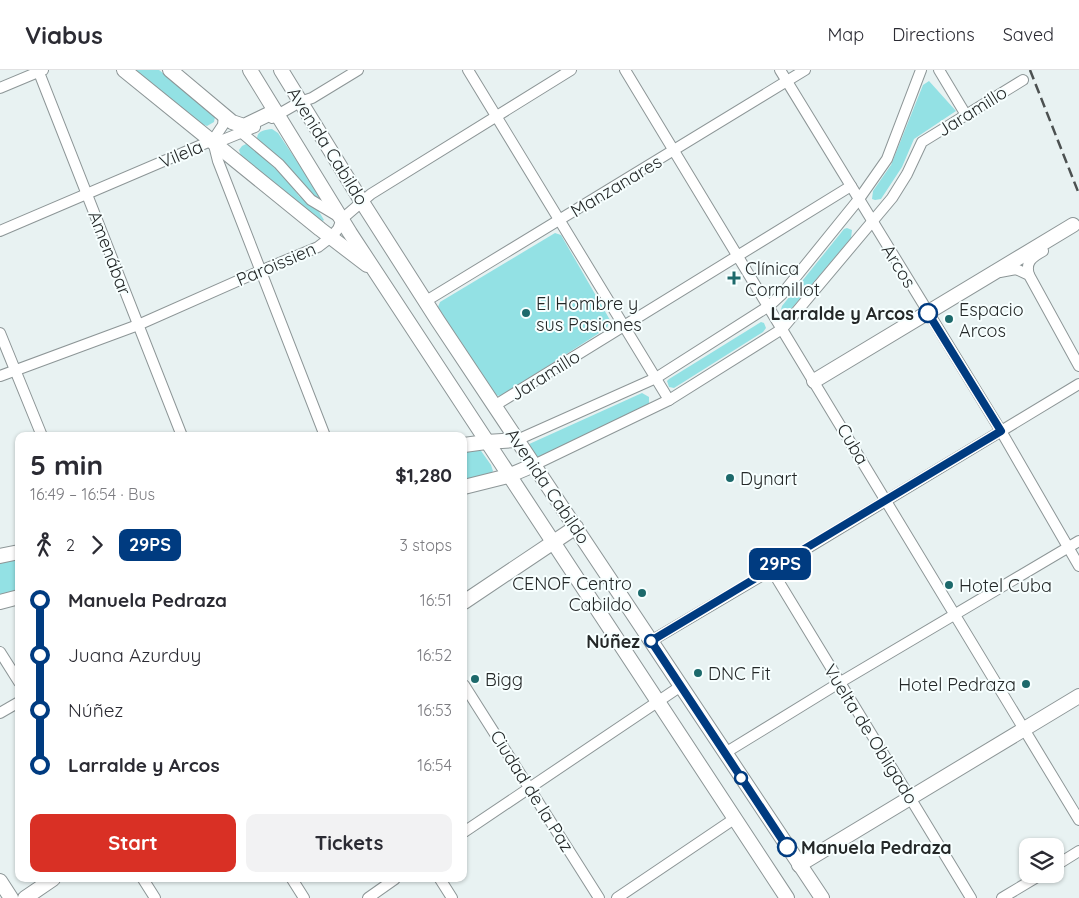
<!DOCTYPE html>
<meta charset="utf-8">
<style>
:root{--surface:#fff;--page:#f2f2f3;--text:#2b2b33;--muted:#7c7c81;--line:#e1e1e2;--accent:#d93025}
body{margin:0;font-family:Quicksand,sans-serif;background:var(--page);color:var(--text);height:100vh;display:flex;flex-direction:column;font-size:19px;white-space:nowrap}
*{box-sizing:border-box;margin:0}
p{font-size:16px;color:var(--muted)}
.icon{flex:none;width:28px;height:28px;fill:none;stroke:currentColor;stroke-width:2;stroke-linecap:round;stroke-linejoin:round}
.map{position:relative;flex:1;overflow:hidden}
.panel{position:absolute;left:15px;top:362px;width:452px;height:450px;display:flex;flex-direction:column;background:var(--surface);border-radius:10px;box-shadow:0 1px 4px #0004}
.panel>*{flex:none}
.badge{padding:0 10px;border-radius:8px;font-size:18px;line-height:32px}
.buttons{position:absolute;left:1019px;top:768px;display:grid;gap:10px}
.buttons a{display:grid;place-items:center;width:45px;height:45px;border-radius:10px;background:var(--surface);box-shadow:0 1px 4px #0004;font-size:25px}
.map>.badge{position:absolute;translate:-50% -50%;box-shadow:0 0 0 2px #fff}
.legs{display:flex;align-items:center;gap:8px;height:55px;padding:0 15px;font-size:16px}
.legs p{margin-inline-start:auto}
.summary{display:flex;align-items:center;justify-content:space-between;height:85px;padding:0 15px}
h1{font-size:28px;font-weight:800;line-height:38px}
.action{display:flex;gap:10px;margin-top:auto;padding:10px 15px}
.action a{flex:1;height:58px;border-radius:10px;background:var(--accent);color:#fff;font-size:20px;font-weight:800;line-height:58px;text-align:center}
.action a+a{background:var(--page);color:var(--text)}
ul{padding:0 15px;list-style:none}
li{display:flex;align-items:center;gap:18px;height:55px;font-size:19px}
li i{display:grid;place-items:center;width:8px;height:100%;margin:0 6px;background:currentColor}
li i::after{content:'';width:12px;height:12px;margin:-6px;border:4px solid;border-radius:50%;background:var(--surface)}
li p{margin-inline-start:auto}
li:first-child i{background:linear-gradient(#0000 50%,currentColor 0)}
li:last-child i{background:linear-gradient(currentColor 50%,#0000 0)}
header{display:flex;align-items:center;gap:30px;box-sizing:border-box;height:70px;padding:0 25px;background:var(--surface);border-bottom:1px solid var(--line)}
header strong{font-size:24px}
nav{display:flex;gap:28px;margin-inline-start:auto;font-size:18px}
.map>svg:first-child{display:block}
.green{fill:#93e1e4}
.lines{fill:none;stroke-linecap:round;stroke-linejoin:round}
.street-casing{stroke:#8d9697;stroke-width:12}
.secondary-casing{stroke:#8d9697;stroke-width:16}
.street{stroke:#fff;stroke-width:10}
.secondary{stroke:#fff;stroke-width:14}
.rail{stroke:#4c5151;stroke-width:2.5;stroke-dasharray:10 5;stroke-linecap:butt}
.line-1-casing{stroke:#fff;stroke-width:11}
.line-1{stroke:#003b80;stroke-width:8}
.poi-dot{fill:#1c696b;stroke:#f7ffff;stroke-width:2}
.stop-1-dot{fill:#fff;stroke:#003b80;stroke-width:2.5}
.labels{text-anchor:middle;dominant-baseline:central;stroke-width:4;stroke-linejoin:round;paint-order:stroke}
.street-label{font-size:18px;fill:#242828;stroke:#f7ffff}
.poi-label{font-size:18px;fill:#242828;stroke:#f7ffff;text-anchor:start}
.stop-label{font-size:18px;font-weight:bold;fill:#242828;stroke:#f7ffff;text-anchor:end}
</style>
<header>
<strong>Viabus</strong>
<nav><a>Map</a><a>Directions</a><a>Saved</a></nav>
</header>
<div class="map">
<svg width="1079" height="828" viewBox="0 0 1079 828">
<rect width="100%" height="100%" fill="#e8f2f2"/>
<g class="green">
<polygon points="133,0 159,0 214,42 215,47 214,52 207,56 202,54"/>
<polygon points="929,11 956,41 914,69 902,97 881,129 875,130 872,129 873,121 891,95 923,15"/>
<path d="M272,59l6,4 45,67 -3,1 -4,-3 -59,-60c1,-8 8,-8 15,-9z"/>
<polygon points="246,74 251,75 286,109 299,126 318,140 324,150 321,152 241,86 239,80 242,76"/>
<polygon points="847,158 852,160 851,168 787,244 783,246 780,243 782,236 844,159"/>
<polygon points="555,163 561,165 610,250 607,258 501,326 492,325 441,245 438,237 440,232"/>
<polygon points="761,252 764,253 766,258 763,262 674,318 669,317 667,311 669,309"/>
<polygon points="642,323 649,327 649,334 535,389 527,375"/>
<polygon points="479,378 491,395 493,401 489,406 464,412 464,379"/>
<polygon points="19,486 19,521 0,525 0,490"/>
</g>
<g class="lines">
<g class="street-casing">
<g id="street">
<polyline points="38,0 182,366"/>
<polyline points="468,0 669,330"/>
<polyline points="625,0 1079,750"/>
<polyline points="780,0 1001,361 1079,496"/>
<polyline points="939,0 966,45"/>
<polyline points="0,18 43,0"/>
<polyline points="272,48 300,32 312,28 358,0"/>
<polyline points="242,63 279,94 311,130 341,148"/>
<polyline points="213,70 223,55 224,45"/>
<polyline points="213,71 218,91 325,366"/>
<polyline points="0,161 213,70 223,70 255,57"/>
<polyline points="1000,202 1016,199 1029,205 1079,296"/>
<path d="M1029,205c-4,-13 3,-18 14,-24"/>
<polyline points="426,231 805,0"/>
<polyline points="0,263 42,366"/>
<polyline points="0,306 138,255 260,201 318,177 331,167 338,159 342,149 371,124 571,0"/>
<polyline points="494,336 851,116"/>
<polyline points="517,370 656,308 769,236 782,224 859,129 887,89 921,0"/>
<polyline points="534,395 669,330 782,259 892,128 907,104 922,72 1023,10"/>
<polyline points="771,499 971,828"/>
<polyline points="651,571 763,505 1079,314"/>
<polyline points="0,582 19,612"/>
<polyline points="464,615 599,828"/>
<polyline points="0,643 19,632"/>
<polyline points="725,683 839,613 1079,471"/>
<polyline points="464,762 681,616"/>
<polyline points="1055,796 1079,781"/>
<polyline points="143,809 155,828"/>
<polyline points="292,809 304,828"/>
<polyline points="440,809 452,828"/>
<polyline points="368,828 395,809"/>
<polyline points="617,828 734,749"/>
<polyline points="1002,828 1042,804"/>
</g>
</g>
<g class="secondary-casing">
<g id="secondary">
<polyline points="124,0 320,159 367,195"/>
<polyline points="170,0 232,52 244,56 275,41"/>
<polyline points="250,0 350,163 787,828"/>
<polyline points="281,0 362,132 438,251 822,828"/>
<polyline points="814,311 1073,155"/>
<polyline points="464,375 486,372 517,370"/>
<polyline points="464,417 508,406 534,395"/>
<polyline points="0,486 19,482"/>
<polyline points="0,532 19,527"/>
<polyline points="464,532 576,457"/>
<polyline points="799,795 1079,626"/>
<polyline points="0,811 11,828"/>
<polyline points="25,828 53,809"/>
</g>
</g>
<use href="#street" class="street"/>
<use href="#secondary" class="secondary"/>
<polyline class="rail" points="1030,0 1079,124"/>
</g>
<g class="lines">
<g class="line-1-casing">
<polyline id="line-1" points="787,777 651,571 1001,361 928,243"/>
</g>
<use href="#line-1" class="line-1"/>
</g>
<g class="poi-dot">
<path d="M731.5 200.5h5v5h5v5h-5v5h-5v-5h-5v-5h5z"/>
<circle cx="526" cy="243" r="5"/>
<circle cx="949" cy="249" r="5"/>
<circle cx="730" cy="408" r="5"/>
<circle cx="949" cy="515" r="5"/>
<circle cx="642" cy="523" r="5"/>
<circle cx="698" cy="603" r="5"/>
<circle cx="475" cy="609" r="5"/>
<circle cx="1026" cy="614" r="5"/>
</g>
<g class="stop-1-dot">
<circle cx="928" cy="243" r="9"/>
<circle cx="651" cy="571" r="6"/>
<circle cx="741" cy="708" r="6"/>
<circle cx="787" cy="777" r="9"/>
</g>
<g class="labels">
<g class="street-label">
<text transform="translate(972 41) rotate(-32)">Jaramillo</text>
<text transform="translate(328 76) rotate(58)">Avenida Cabildo</text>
<text transform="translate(181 84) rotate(-23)">Vilela</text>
<text transform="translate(616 116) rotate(-31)">Manzanares</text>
<text transform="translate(110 183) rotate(69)">Amenábar</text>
<text transform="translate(276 194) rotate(-23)">Paroissien</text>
<text transform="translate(899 196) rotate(58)">Arcos</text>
<text transform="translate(545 305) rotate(-32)">Jaramillo</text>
<text transform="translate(853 374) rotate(59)">Cuba</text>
<text transform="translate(548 416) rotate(56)">Avenida Cabildo</text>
<text transform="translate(871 664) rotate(58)">Vuelta de Obligado</text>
<text transform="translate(532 721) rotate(58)">Ciudad de la Paz</text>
</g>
<g class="poi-label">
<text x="745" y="198">Clínica<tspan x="745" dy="21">Cormillot</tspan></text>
<text x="536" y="233">El Hombre y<tspan x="536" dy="21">sus Pasiones</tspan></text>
<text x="959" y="239">Espacio<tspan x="959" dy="21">Arcos</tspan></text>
<text x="740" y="408">Dynart</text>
<text x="632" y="513" text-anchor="end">CENOF Centro<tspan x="632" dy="21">Cabildo</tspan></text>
<text x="959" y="515">Hotel Cuba</text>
<text x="708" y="603">DNC Fit</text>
<text x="485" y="609">Bigg</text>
<text x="1016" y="614" text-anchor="end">Hotel Pedraza</text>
</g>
<g class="stop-label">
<text x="914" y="243">Larralde y Arcos</text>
<text x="640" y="571">Núñez</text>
<text x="801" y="777" text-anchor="start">Manuela Pedraza</text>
</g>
</g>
</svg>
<div class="buttons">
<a><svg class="icon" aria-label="layers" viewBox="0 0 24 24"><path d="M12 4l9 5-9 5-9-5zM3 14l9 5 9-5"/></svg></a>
</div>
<b class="badge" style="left:780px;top:494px;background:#003b80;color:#fff">29PS</b>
<section class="panel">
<div class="summary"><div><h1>5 min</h1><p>16:49 – 16:54 · Bus</p></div><b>$1,280</b></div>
<div class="legs"><svg class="icon" aria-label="walk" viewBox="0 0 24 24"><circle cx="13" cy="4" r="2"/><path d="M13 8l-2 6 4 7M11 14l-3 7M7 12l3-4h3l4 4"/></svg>2<svg class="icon" aria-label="forward" viewBox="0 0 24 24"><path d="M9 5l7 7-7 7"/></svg><b class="badge" style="background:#003b80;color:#fff">29PS</b><p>3 stops</p></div>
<ul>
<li><i style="color:#003b80"></i><b>Manuela Pedraza</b><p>16:51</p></li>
<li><i style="color:#003b80"></i><span>Juana Azurduy</span><p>16:52</p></li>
<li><i style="color:#003b80"></i><span>Núñez</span><p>16:53</p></li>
<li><i style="color:#003b80"></i><b>Larralde y Arcos</b><p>16:54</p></li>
</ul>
<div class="action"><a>Start</a><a>Tickets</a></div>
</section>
</div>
